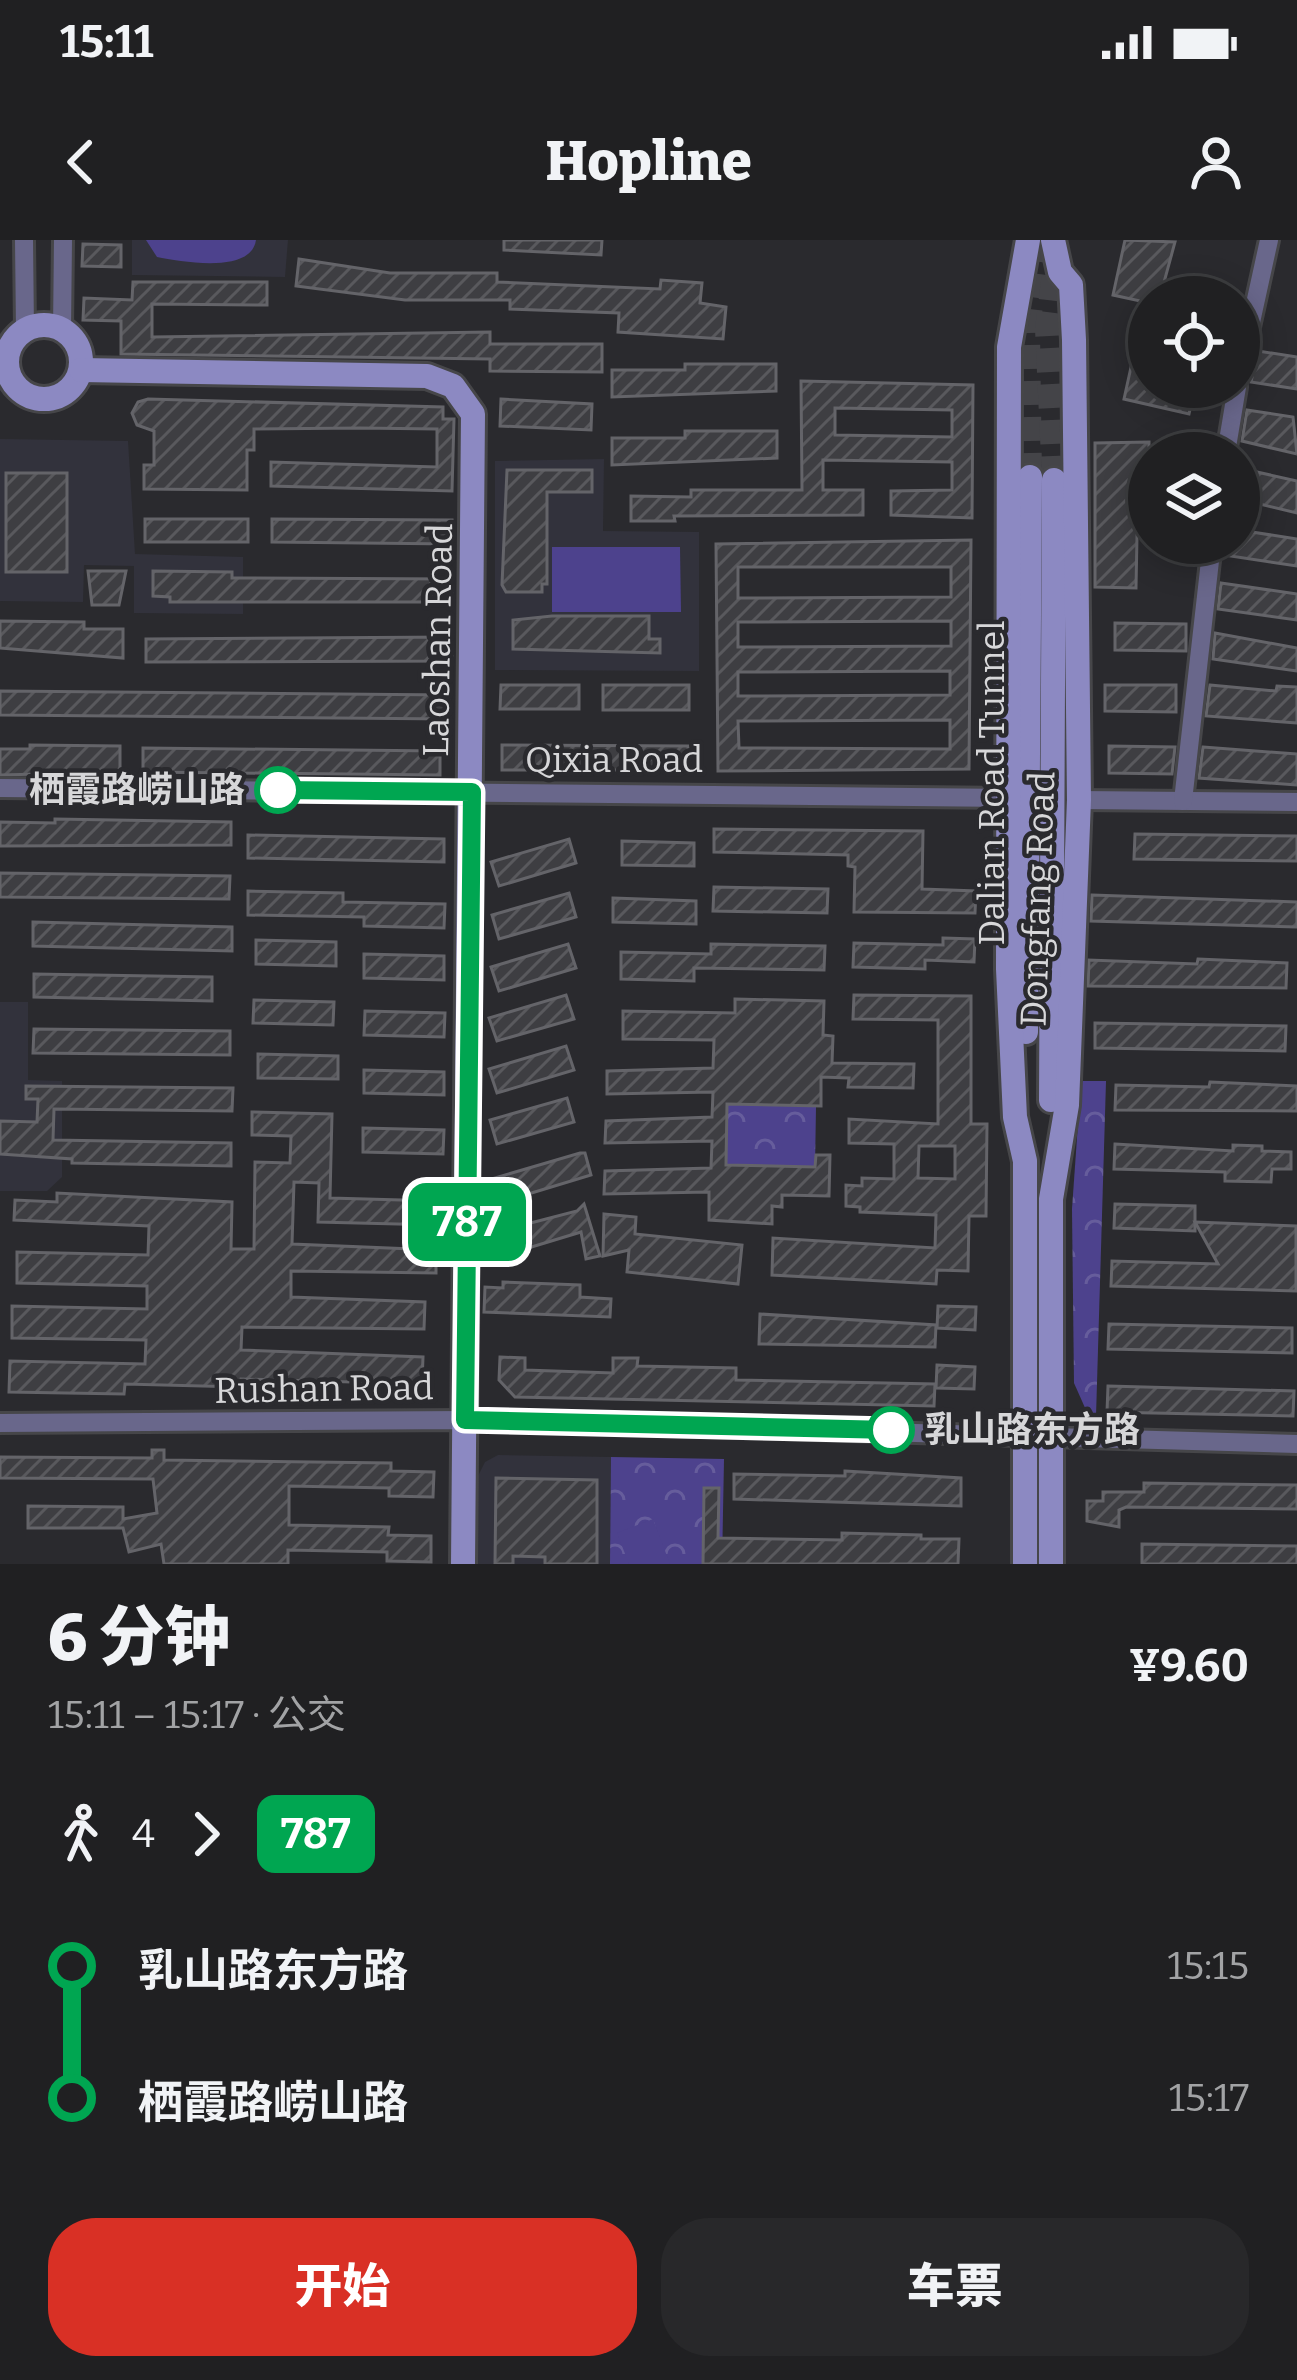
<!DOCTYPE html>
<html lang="zh">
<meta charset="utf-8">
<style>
:root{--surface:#202022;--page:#28282a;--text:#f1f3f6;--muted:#a2a3a5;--line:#3d3e40;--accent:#d93025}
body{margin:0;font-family:Bitter,"Noto Sans SC",serif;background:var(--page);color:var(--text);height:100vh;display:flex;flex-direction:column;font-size:45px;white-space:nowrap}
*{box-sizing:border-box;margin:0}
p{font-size:39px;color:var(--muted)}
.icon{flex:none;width:66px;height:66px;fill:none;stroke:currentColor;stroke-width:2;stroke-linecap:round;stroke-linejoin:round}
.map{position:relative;height:1324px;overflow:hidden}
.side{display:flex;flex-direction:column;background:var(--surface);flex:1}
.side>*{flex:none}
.badge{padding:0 24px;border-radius:18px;font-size:42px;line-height:78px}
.controls{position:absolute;left:1128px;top:36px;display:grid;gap:24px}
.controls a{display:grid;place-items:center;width:132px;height:132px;border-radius:50%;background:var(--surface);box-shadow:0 6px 30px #0003,0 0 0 3px var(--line);font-size:60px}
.map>.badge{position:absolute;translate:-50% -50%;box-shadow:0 0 0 6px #fff}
.legs{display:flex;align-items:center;gap:18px;height:132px;padding:0 48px;font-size:39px}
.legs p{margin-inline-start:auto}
.summary{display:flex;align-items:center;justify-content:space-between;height:204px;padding:0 48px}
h1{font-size:66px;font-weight:800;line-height:90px}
.action{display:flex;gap:24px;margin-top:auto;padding:24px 48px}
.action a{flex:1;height:138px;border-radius:48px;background:var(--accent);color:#fff;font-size:48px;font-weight:800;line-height:138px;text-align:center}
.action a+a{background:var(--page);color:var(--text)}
ul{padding:0 48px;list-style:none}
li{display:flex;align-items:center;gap:42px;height:132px;font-size:45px}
li i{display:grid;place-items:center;width:18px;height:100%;margin:0 15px;background:currentColor}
li i::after{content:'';width:30px;height:30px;margin:-15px;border:9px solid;border-radius:50%;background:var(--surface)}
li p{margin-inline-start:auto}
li:first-child i{background:linear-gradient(#0000 50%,currentColor 0)}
li:last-child i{background:linear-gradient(currentColor 50%,#0000 0)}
.status{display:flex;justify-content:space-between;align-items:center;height:84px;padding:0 60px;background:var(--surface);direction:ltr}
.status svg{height:33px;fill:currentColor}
header{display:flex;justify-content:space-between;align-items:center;height:156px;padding:0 48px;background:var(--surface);font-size:54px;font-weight:800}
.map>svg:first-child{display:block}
.built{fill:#32323c}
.park{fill:url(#park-crowns)}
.pitch{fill:#4d428d}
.building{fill:url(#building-hatch);stroke:#646469;stroke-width:3;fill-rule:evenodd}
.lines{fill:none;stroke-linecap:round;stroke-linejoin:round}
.secondary-tunnel{stroke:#444448;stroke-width:24;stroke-dasharray:24 12;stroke-linecap:butt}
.street-casing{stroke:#464649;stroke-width:24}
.secondary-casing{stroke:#464649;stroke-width:30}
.street{stroke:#69678b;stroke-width:18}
.secondary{stroke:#8c89c2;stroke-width:24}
.line-1-casing{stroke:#fff;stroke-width:27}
.line-1{stroke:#00a651;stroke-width:18}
.stop-1-dot{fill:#fff;stroke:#00a651;stroke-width:6}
.labels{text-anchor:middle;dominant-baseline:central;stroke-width:9;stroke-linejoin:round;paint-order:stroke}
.street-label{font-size:36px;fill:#d7d7d9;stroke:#2a2a2e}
.stop-label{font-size:36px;font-weight:bold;fill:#d7d7d9;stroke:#2a2a2e;text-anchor:end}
</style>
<div class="status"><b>15:11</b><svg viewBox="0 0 49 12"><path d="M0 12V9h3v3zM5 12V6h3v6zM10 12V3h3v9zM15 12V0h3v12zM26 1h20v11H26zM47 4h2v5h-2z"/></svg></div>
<header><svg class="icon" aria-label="back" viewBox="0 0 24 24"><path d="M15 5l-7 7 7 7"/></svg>Hopline<svg class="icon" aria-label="person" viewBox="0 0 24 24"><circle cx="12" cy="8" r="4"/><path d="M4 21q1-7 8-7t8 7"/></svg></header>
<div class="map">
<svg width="1297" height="1324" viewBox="0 0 1297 1324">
<defs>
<pattern id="park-crowns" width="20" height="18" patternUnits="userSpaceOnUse" patternTransform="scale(3)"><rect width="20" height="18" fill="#4d428d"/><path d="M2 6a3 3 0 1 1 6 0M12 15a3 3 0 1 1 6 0" fill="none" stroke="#665d9c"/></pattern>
<pattern id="building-hatch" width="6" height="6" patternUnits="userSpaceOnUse" patternTransform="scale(3)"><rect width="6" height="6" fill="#3e3e42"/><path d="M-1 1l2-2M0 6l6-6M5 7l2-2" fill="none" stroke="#59595d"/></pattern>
</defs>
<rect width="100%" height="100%" fill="#2a2a2e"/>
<g class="built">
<polygon points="132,0 288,0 285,37 132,35"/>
<polygon points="0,199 128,201 135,314 243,317 243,374 134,373 134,326 84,325 83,362 0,361"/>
<polygon points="604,219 603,291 699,292 699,431 495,430 495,221"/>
<polygon points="0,762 28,762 28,840 62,841 62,937 47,951 0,951"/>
<polygon points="498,1215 611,1217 610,1324 477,1324 478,1236 485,1222"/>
</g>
<g class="park">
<polygon points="1081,841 1106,841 1096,1176 1086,1170 1074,1143 1072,969"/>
<polygon points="721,864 816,866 815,927 720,925 726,906"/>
<polygon points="611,1217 724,1219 722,1324 610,1324"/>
</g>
<g class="pitch">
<path d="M146,0h110c-5,34 -73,22 -99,17z"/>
<polygon points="552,307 680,307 681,372 552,372"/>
<polygon points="653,1279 670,1324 629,1324 617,1293"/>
</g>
<g class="building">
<polygon points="504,0 602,0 601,15 504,10"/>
<polygon points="1125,0 1175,2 1160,57 1149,57 1149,63 1113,55"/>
<polygon points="83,4 121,5 121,27 82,26"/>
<polygon points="299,19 390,33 497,33 497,42 660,49 661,40 702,43 700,63 726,67 723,99 618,92 619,73 510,69 510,60 405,60 296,46"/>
<polygon points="133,42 267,42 267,65 152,64 152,97 490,92 490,104 602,104 602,132 490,131 490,119 121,114 121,81 83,80 84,58 132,60"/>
<polygon points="1144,68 1149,69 1149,147 1195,147 1189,174 1124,159"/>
<polygon points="1258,111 1297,117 1297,149 1251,142"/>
<polygon points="685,124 776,124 776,151 612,157 612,130 685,130"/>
<path d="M801,141l172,4 -1,133 -81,-3v-24l61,-1v-28l-129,-2v30h40v25l-189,1 1,5h-44v-25l60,1v-7h111zM835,168l117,2v27l-117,-2z"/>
<polygon points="148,159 443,167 443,179 454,179 452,251 271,246 271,222 437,227 437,189 360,188 254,189 254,210 247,210 247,250 144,249 144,225 154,225 154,191 137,185 132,173 138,162"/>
<polygon points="501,159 592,164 591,190 500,186"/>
<polygon points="1247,170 1293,177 1297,214 1242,201"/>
<polygon points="685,191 777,191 777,218 612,225 612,198 685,198"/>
<polygon points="1149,202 1149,246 1138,246 1136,348 1095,347 1095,203"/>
<polygon points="1239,228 1297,241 1297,273 1239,259"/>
<polygon points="507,230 592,230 592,252 547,252 547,344 542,344 542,352 506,352 502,345"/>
<rect x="6" y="233" width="61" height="99"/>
<rect x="145" y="279" width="103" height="23"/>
<polygon points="272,279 452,280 452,304 272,302"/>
<polygon points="1239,290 1297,299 1297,326 1224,315 1225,303 1239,303"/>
<path d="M971,300l-2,229 -251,2 -2,-227zM738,327h213v30l-213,1zM951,381v25l-213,1v-25zM950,431v24l-212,1v-24zM950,480v29l-211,-1 -1,-27z"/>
<polygon points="88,331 126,331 119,365 92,365"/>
<polygon points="153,331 232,332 232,338 452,339 452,362 170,362 170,357 153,356"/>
<polygon points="1221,343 1297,354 1297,380 1218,369"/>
<polygon points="552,376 649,376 649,399 660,399 660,413 513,409 513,380"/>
<polygon points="0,381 84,382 84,389 123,389 123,418 0,408"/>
<polygon points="1115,383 1186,384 1186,411 1115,410"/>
<polygon points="1215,393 1297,408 1297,431 1213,419"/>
<polygon points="452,397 452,421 146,422 146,399"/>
<polygon points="501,445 579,445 579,469 500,469"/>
<rect x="603" y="445" width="86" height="25"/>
<polygon points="1105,445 1176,445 1176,472 1105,471"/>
<polygon points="1210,445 1276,451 1277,446 1297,447 1297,483 1206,476"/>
<polygon points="0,451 449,455 449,479 0,475"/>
<polygon points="30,505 120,506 120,532 0,535 0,509 30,509"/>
<polygon points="502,505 688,506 689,530 502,530"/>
<polygon points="1109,506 1175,507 1172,534 1109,533"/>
<polygon points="1203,507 1297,514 1297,545 1199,538"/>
<polygon points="143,508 440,511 440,535 143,532"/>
<polygon points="55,579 231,582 231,605 0,606 0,582 55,583"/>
<polygon points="714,589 923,591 922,649 976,651 975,673 854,672 855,627 848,626 848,615 714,612"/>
<polygon points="1135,594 1297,596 1297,621 1134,619"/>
<polygon points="248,595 444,599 444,622 248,618"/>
<polygon points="569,599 576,623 499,646 491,622"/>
<polygon points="622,601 694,603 694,626 622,625"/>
<polygon points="0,633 230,636 229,659 0,657"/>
<polygon points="714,647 828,649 827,673 713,671"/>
<polygon points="248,651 343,653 343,662 445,664 444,688 364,686 364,677 248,675"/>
<polygon points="569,653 576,677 499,699 492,675"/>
<polygon points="1092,655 1297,662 1297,687 1091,681"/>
<polygon points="613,658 696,661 696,684 613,682"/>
<polygon points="33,682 232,687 232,711 33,706"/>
<polygon points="943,698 975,699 974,722 925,720 925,729 853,727 854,703 943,705"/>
<polygon points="256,700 336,702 336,726 256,724"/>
<polygon points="568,704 576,728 499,751 491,727"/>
<polygon points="711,704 825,706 824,730 694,728 694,741 621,739 621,712 711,714"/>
<polygon points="364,714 444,716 444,740 364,738"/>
<polygon points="1198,719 1287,723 1286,748 1088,746 1089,720 1197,724"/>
<polygon points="34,734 212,737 212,761 34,757"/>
<polygon points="566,755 574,779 497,801 489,778"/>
<path d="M854,755l117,1v128h16l-1,92h-17l-1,55 -31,-1 -1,14 -164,-9 1,-37 162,10 1,-33 -76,-3v-5l-14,-1v-21l16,1v-8l32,1v-35l-45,-1v-24l89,5v-104l-85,-1zM919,906h36v33l-37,-1z"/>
<polygon points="735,759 824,761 823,795 833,796 832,823 914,824 913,848 848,847 849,838 821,837 821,866 727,864 726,925 815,927 816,915 830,915 829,956 782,955 782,967 772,966 772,984 709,980 709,952 604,954 605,931 711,928 712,901 605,903 606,881 712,877 713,852 607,854 607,831 713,828 714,800 623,799 623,771 735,773"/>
<polygon points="254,760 334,762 333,785 253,783"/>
<polygon points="365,771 445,773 444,797 364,795"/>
<polygon points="1095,783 1286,786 1285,811 1095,808"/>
<polygon points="34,789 230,791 230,815 33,813"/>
<polygon points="566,806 574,830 497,853 489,829"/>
<polygon points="258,814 338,816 338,839 258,838"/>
<polygon points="364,830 444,832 444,855 364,853"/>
<polygon points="1210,842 1297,846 1297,871 1115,870 1116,845 1209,847"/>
<polygon points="26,846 233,848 232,871 54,869 53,900 231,903 231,926 72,923 72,919 0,914 0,881 37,882 38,859 26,859"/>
<polygon points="567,858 574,882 497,904 490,880"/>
<polygon points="252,872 332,874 330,958 437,961 437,985 318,982 319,943 294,942 292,1004 436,1010 436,1033 291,1031 291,1057 425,1062 424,1089 242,1087 241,1110 423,1117 422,1144 241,1139 240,1147 125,1144 124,1154 9,1152 10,1121 145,1124 146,1100 12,1098 12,1066 147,1069 147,1046 17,1043 17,1012 148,1015 149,986 14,980 15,960 57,962 57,953 232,962 231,1009 254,1009 255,922 290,923 291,896 252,895"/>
<polygon points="363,888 444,890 443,914 363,912"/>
<polygon points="1115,904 1233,911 1233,905 1262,906 1262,911 1291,912 1291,929 1272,929 1271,942 1225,941 1225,932 1114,929"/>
<polygon points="580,913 585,913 591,935 495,964 488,940"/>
<polygon points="584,964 600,1016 586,1019 581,992 495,1018 488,994 577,971"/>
<polygon points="1115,964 1195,966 1195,991 1114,988"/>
<polygon points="604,974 636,977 635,994 742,1005 738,1044 627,1032 629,1010 603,1016"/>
<polygon points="1195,982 1296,986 1296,1051 1111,1046 1112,1021 1218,1024"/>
<polygon points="503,1042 580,1045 580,1057 611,1059 610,1077 484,1072 485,1047 503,1048"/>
<polygon points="938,1066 976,1067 975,1090 937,1088"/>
<polygon points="760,1074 936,1085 935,1107 759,1104"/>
<polygon points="1109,1084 1292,1088 1292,1113 1108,1109"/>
<polygon points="500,1117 525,1118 525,1130 613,1133 613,1118 638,1118 637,1126 736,1128 736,1140 935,1144 934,1166 515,1157 499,1140"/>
<polygon points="937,1125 975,1127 974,1149 936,1148"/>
<polygon points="1108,1146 1294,1151 1293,1176 1107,1172"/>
<polygon points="152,1210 164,1210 164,1220 391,1223 391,1231 434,1232 433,1257 389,1256 389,1248 289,1246 289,1285 389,1287 388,1295 431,1296 431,1322 387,1321 387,1312 288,1310 288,1324 164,1324 161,1304 129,1312 123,1288 28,1288 28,1266 123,1267 123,1279 157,1273 153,1239 0,1238 0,1217 152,1218"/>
<polygon points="845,1231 961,1238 961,1266 734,1259 734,1234 845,1236"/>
<polygon points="496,1238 597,1240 597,1324 545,1324 545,1317 513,1316 513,1324 495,1324"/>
<polygon points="1144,1243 1297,1245 1297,1269 1126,1267 1119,1270 1119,1287 1087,1281 1087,1261 1103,1261 1103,1252 1144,1252"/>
<polygon points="704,1248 719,1248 718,1298 842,1300 842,1293 921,1295 921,1299 959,1299 958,1324 703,1324"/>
<polygon points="1142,1304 1297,1306 1297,1324 1142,1324"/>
</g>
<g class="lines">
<g class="secondary-tunnel">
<polyline points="1030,237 1028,90 1038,8"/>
<polyline points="1054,240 1047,89 1057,9"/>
</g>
<g class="street-casing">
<g id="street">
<polyline points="24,0 25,90"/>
<polyline points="62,90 63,0"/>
<polyline points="1239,137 1269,0"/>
<polyline points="1226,213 1237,147"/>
<polyline points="0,548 1012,558"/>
<polyline points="1079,560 1297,562"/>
<polyline points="1183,561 1212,303"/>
<polyline points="0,1183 465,1180 1297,1204"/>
</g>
</g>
<g class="secondary-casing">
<g id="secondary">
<circle cx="44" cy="122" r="37"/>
<polyline points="81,130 427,136 453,146 473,174 463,1324"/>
<polyline points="1026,792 1030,237"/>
<polyline points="1051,860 1054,240"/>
<polyline points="1025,1324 1025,921 1015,877 1008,729 1009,107 1028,0"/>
<polyline points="1051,1324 1051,959 1067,865 1079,560 1074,100 1071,45 1060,32 1053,0"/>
</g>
</g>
<use href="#street" class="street"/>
<use href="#secondary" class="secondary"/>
</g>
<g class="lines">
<g class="line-1-casing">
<polyline id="line-1" points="278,550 472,552 465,1180 891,1190"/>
</g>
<use href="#line-1" class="line-1"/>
</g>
<g class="stop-1-dot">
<circle cx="278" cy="550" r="21"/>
<circle cx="891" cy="1190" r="21"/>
</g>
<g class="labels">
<g class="street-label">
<text transform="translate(438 400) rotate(-89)">Laoshan Road</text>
<text x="614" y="520">Qixia Road</text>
<text transform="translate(992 543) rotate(-90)">Dalian Road Tunnel</text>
<text transform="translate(1038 659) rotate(-88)">Dongfang Road</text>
<text transform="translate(324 1149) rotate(-1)">Rushan Road</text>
</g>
<g class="stop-label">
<text x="245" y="550">栖霞路崂山路</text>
<text x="924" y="1190" text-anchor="start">乳山路东方路</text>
</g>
</g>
</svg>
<div class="controls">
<a><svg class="icon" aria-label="locate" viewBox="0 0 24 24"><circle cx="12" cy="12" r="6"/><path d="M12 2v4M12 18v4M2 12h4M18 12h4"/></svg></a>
<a><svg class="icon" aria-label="layers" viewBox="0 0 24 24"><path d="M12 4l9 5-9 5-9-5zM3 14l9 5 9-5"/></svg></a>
</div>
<b class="badge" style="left:467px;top:982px;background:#00a651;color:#fff">787</b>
</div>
<section class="side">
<div class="summary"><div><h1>6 分钟</h1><p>15:11 – 15:17 · 公交</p></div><b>¥9.60</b></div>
<div class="legs"><svg class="icon" aria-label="walk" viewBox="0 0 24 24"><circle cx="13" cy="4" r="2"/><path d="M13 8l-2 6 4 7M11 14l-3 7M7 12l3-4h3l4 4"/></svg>4<svg class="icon" aria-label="forward" viewBox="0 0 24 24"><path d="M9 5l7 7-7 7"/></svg><b class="badge" style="background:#00a651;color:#fff">787</b></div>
<ul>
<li><i style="color:#00a651"></i><b>乳山路东方路</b><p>15:15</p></li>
<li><i style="color:#00a651"></i><b>栖霞路崂山路</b><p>15:17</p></li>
</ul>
<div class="action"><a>开始</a><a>车票</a></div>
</section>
